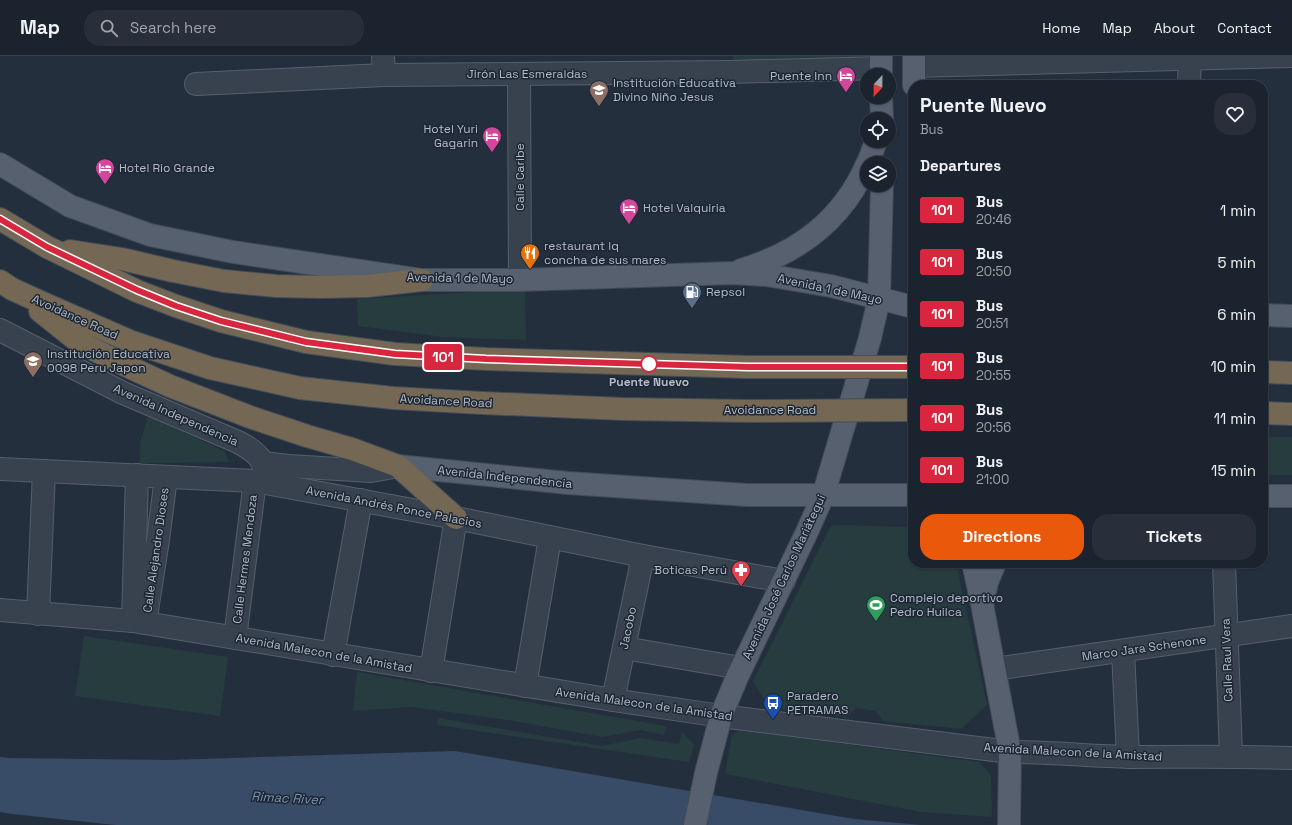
<!DOCTYPE html>
<meta charset="utf-8">
<style>
:root{--surface:#1b232e;--page:#282f3a;--text:#f1f3f6;--muted:#a0a4aa;--line:#39404a;--accent:#ea580c}
body{margin:0;font-family:"Space Grotesk",sans-serif;background:var(--page);color:var(--text);height:100vh;display:flex;flex-direction:column;font-size:15px;white-space:nowrap}
*{box-sizing:border-box;margin:0}
p{font-size:13px;color:var(--muted)}
.icon{flex:none;width:22px;height:22px;fill:none;stroke:currentColor;stroke-width:2;stroke-linecap:round;stroke-linejoin:round}
.map{position:relative;flex:1;overflow:hidden}
.sheet{position:absolute;left:908px;top:24px;width:360px;height:488px;display:flex;flex-direction:column;background:var(--surface);border-radius:16px;box-shadow:0 1px 3px #0004,0 0 0 1px var(--line)}
.sheet>*{flex:none}
.badge{padding:0 8px;border-radius:3px;font-size:14px;line-height:26px}
.needle{width:26px;rotate:202deg}
.controls{position:absolute;left:860px;top:12px;display:grid;gap:8px}
.controls a{display:grid;place-items:center;width:36px;height:36px;border-radius:50%;background:var(--surface);box-shadow:0 1px 3px #0004,0 0 0 1px var(--line);font-size:20px}
.map>.badge{position:absolute;translate:-50% -50%;box-shadow:0 0 0 2px #fff}
h2{padding:0 12px;font-size:15px;line-height:36px}
.round{display:grid;place-items:center;flex:none;width:42px;height:42px;border-radius:16px;background:var(--page)}
.head{display:flex;align-items:center;justify-content:space-between;height:68px;padding:0 12px}
h1{font-size:19px;font-weight:800;line-height:30px}
.cta{display:flex;gap:8px;margin-top:auto;padding:8px 12px}
.cta a{flex:1;height:46px;border-radius:16px;background:var(--accent);color:#fff;font-size:16px;font-weight:800;line-height:46px;text-align:center}
.cta a+a{background:var(--page);color:var(--text)}
ul{padding:0;list-style:none}
li{display:flex;align-items:center;gap:12px;height:52px;padding:0 12px}
li div{flex:1}
li b{display:block;font-size:15px}
li em{font-style:normal}
li .badge{min-width:44px;font-weight:700;text-align:center}
header{display:flex;align-items:center;gap:24px;box-sizing:border-box;height:56px;padding:0 20px;background:var(--surface);border-bottom:1px solid var(--line)}
header strong{font-size:19px}
nav{display:flex;gap:22px;margin-inline-start:auto;font-size:14px}
.search{width:280px;height:36px;background:var(--page);display:flex;align-items:center;gap:10px;box-sizing:border-box;padding:0 14px;border-radius:16px;color:var(--muted);font-size:15px}
.map>svg:first-child{display:block}
.green{fill:#263c3f}
.water{fill:#394c67}
.lines{fill:none;stroke-linecap:round;stroke-linejoin:round}
.minor-casing{stroke:#565f6c;stroke-width:24}
.major-casing{stroke:#414a57;stroke-width:24}
.highway-casing{stroke:#434c59;stroke-width:24}
.minor{stroke:#38414e;stroke-width:22}
.major{stroke:#56606e;stroke-width:22}
.highway{stroke:#746855;stroke-width:22}
.highway-bridge-casing{stroke:#434c59;stroke-width:24;stroke-linecap:butt}
.highway-bridge{stroke:#746855;stroke-width:22}
.line-casing{stroke:#fff;stroke-width:9}
.line{stroke:#d7263d;stroke-width:6}
.stop-dot{fill:#fff;stroke:#d7263d;stroke-width:2}
.labels{text-anchor:middle;dominant-baseline:central;stroke-width:3;stroke-linejoin:round;paint-order:stroke}
.street-label{font-size:12px;fill:#b4bcc9;stroke:#1d2633}
.poi-label{font-size:12px;fill:#b4bcc9;stroke:#1d2633;text-anchor:start}
.stop-label{font-size:12px;font-weight:bold;fill:#b4bcc9;stroke:#1d2633}
.water-label{font-size:13px;font-style:italic;fill:#7c92b1;stroke:#1d2633}
</style>
<header>
<strong>Map</strong>
<div class="search"><svg class="icon" aria-label="search" viewBox="0 0 24 24"><circle cx="10" cy="10" r="6"/><path d="M15 15l6 6"/></svg>Search here</div>
<nav><a>Home</a><a>Map</a><a>About</a><a>Contact</a></nav>
</header>
<div class="map">
<svg width="1292" height="769" viewBox="0 0 1292 769">
<rect width="100%" height="100%" fill="#242f3e"/>
<g class="green">
<polygon points="733,0 860,0 860,5 733,9"/>
<polygon points="525,233 526,284 444,281 358,270 357,243"/>
<polygon points="148,360 224,395 229,406 140,407 140,387"/>
<rect x="1263" y="381" width="29" height="38"/>
<polygon points="831,469 913,471 913,507 956,507 987,649 961,673 883,665 876,655 857,652 845,661 769,652 753,625"/>
<polygon points="84,580 228,601 220,660 75,640"/>
<polygon points="357,616 666,670 664,679 641,674 602,681 508,664 412,651 353,655"/>
<polygon points="438,662 602,690 641,682 679,688 682,676 694,689 689,706 437,669"/>
<polygon points="740,674 979,706 991,719 992,761 921,756 725,718 732,679"/>
</g>
<polygon class="water" points="455,695 854,763 921,769 116,769 12,758 0,756 0,701 8,702 169,704"/>
<g class="lines">
<g class="minor-casing">
<g id="minor">
<polyline points="383,0 384,19"/>
<polyline points="914,10 1292,0"/>
<polyline points="519,18 520,224"/>
<polyline points="196,28 384,19 730,16 881,12"/>
<polyline points="1189,29 1190,0"/>
<path d="M0,274l123,63 115,49c23,12 24,17 31,41"/>
<polyline points="263,407 288,410 371,415 398,410"/>
<polyline points="0,413 255,425 456,462 643,500 784,525"/>
<polyline points="1224,507 1231,700"/>
<path d="M0,554l133,11 480,79 108,16 289,36c40,0 80,4 120,5 54,0 108,-1 162,1"/>
<polyline points="38,558 44,415"/>
<polyline points="133,565 137,419"/>
<polyline points="145,567 158,484 166,421"/>
<polyline points="235,582 255,425"/>
<polyline points="624,592 741,612"/>
<polyline points="1123,595 1128,701"/>
<polyline points="333,599 361,444"/>
<polyline points="995,613 1292,570"/>
<polyline points="431,615 456,462"/>
<polyline points="525,630 550,482"/>
<polyline points="613,644 643,500"/>
</g>
</g>
<g class="major-casing">
<g id="major">
<polyline points="881,0 881,19"/>
<polyline points="914,0 914,29"/>
<polyline points="881,41 882,63"/>
<polyline points="868,107 876,85"/>
<polyline points="0,108 70,150 150,179 233,196 422,224 520,224 733,217 766,219 831,230 913,251"/>
<path d="M741,214c57,-17 101,-49 126,-106"/>
<polyline points="1263,259 1292,260"/>
<polyline points="398,410 568,427 747,439 913,439"/>
<polyline points="1263,440 1292,440"/>
<polyline points="973,507 982,548 1010,696 1009,769"/>
<polyline points="983,545 987,526 995,507"/>
<polyline points="695,769 706,717 721,660 738,619 806,478 823,440 870,282 879,243 882,129"/>
</g>
</g>
<g class="highway-casing">
<g id="highway">
<polyline points="0,163 47,191 137,235 176,250 221,265 306,286 395,298 486,303 748,311"/>
<polyline points="70,195 122,203 173,215 224,225 276,230 321,231 367,230 422,224"/>
<polyline points="0,225 12,233 45,248 132,286 210,312 300,332 393,342 482,347 623,353 749,355"/>
<polyline points="40,255 80,287 129,311 170,330 250,361 307,380 352,393 398,410 456,462"/>
<polyline points="1263,316 1292,317"/>
<polyline points="1263,357 1292,358"/>
</g>
</g>
<use href="#minor" class="minor"/>
<use href="#major" class="major"/>
<use href="#highway" class="highway"/>
<g class="highway-bridge-casing">
<g id="highway-bridge">
<polyline points="748,311 913,311"/>
<polyline points="749,355 913,354"/>
</g>
</g>
<use href="#highway-bridge" class="highway-bridge"/>
</g>
<g class="lines">
<g class="line-casing">
<polyline id="line" points="0,163 47,191 137,234 176,250 221,265 306,286 395,298 486,303 748,311 913,311"/>
</g>
<use href="#line" class="line"/>
</g>
<defs>
<g id="hotel-pin" transform="scale(1)"><path d="M0 17L-7.5 6A9.5 9.5 0 1 1 7.5 6Z" fill="#d1479c" stroke="#1d2633"/><path d="M-6-4.5h1.5V1H6V5H4.5V3h-9V5H-6ZM-4 0a1.8 1.8 0 1 1 3.6 0ZM.5 0V-2.5h3Q6-2.5 6 0Z" fill="#fff"/></g>
<g id="school-pin" transform="scale(1)"><path d="M0 17L-7.5 6A9.5 9.5 0 1 1 7.5 6Z" fill="#8d6e63" stroke="#1d2633"/><path d="M0-5L7-2L0 1L-7-2ZM-4 1L0 2.5L4 1V4Q0 6-4 4Z" fill="#fff"/></g>
<g id="restaurant-pin" transform="scale(1)"><path d="M0 17L-7.5 6A9.5 9.5 0 1 1 7.5 6Z" fill="#e8710a" stroke="#1d2633"/><path d="M-5-6h1v4h1v-4h1v4h1v-4h1v5L-1.5 .5V6h-2V.5L-5-1ZM5-6V6H3V1.5H1.5Q1.5-4 5-6Z" fill="#fff"/></g>
<g id="fuel-pin" transform="scale(1)"><path d="M0 17L-7.5 6A9.5 9.5 0 1 1 7.5 6Z" fill="#5c6f8a" stroke="#1d2633"/><path d="M-5.5-6h7V0h2V4h1.3V-2.5L3-4.5l.8-.8L6-3V5H2.5V1h-1V6h-7ZM-4.2-4.7v3.2H.2V-4.7Z" fill="#fff"/></g>
<g id="pharmacy-pin" transform="scale(1)"><path d="M0 17L-7.5 6A9.5 9.5 0 1 1 7.5 6Z" fill="#e0444e" stroke="#1d2633"/><path d="M-2-6h4v4h4v4h-4v4h-4v-4h-4v-4h4Z" fill="#fff"/></g>
<g id="stadium-pin" transform="scale(1)"><path d="M0 17L-7.5 6A9.5 9.5 0 1 1 7.5 6Z" fill="#2e9e5b" stroke="#1d2633"/><path d="M0-5a6.5 5 0 1 0 0 10a6.5 5 0 1 0 0-10ZM-3.5-1.8h7v3.6h-7Z" fill="#fff"/></g>
<g id="bus-pin" transform="scale(1)"><path d="M0 17L-7.5 6A9.5 9.5 0 1 1 7.5 6Z" fill="#1a4fb4" stroke="#1d2633"/><path d="M-5-6H5V4H4V6H2V4H-2V6H-4V4H-5ZM-3.5-4V0h7V-4ZM-3.5 1.2v1.5H-2V1.2ZM2 1.2v1.5H3.5V1.2Z" fill="#fff"/></g>
</defs>
<g fill-rule="evenodd">
<use href="#hotel-pin" x="846" y="20"/>
<use href="#school-pin" x="599" y="34"/>
<use href="#hotel-pin" x="492" y="80"/>
<use href="#hotel-pin" x="105" y="112"/>
<use href="#hotel-pin" x="629" y="152"/>
<use href="#restaurant-pin" x="530" y="197"/>
<use href="#fuel-pin" x="692" y="236"/>
<use href="#school-pin" x="33" y="305"/>
<use href="#pharmacy-pin" x="741" y="514"/>
<use href="#stadium-pin" x="876" y="549"/>
<use href="#bus-pin" x="773" y="647"/>
</g>
<circle class="stop-dot" cx="649" cy="308" r="8"/>
<g class="labels">
<g class="street-label">
<text x="527" y="18">Jirón Las Esmeraldas</text>
<text transform="translate(520 121) rotate(-90)">Calle Caribe</text>
<text transform="translate(460 222) rotate(1)">Avenida 1 de Mayo</text>
<text transform="translate(830 233) rotate(12)">Avenida 1 de Mayo</text>
<text transform="translate(75 261) rotate(24)">Avoidance Road</text>
<text transform="translate(446 345) rotate(3)">Avoidance Road</text>
<text x="770" y="354">Avoidance Road</text>
<text transform="translate(176 359) rotate(24)">Avenida Independencia</text>
<text transform="translate(505 421) rotate(6)">Avenida Independencia</text>
<text transform="translate(394 451) rotate(11)">Avenida Andrés Ponce Palacios</text>
<text transform="translate(156 494) rotate(-82)">Calle Alejandro Dioses</text>
<text transform="translate(245 503) rotate(-83)">Calle Hermes Mendoza</text>
<text transform="translate(784 521) rotate(-65)">Avenida José Carlos Mariátegui</text>
<text transform="translate(628 572) rotate(-78)">Jacobo</text>
<text transform="translate(1144 592) rotate(-8)">Marco Jara Schenone</text>
<text transform="translate(324 597) rotate(10)">Avenida Malecon de la Amistad</text>
<text transform="translate(1227 604) rotate(-92)">Calle Raul Vera</text>
<text transform="translate(644 648) rotate(8)">Avenida Malecon de la Amistad</text>
<text transform="translate(1073 696) rotate(3)">Avenida Malecon de la Amistad</text>
</g>
<g class="poi-label">
<text x="832" y="20" text-anchor="end">Puente Inn</text>
<text x="613" y="27">Institución Educativa<tspan x="613" dy="14">Divino Niño Jesus</tspan></text>
<text x="478" y="73" text-anchor="end">Hotel Yuri<tspan x="478" dy="14">Gagarin</tspan></text>
<text x="119" y="112">Hotel Rio Grande</text>
<text x="643" y="152">Hotel Valquiria</text>
<text x="544" y="190">restaurant lq<tspan x="544" dy="14">concha de sus mares</tspan></text>
<text x="706" y="236">Repsol</text>
<text x="47" y="298">Institución Educativa<tspan x="47" dy="14">0098 Peru Japon</tspan></text>
<text x="727" y="514" text-anchor="end">Boticas Perú</text>
<text x="890" y="542">Complejo deportivo<tspan x="890" dy="14">Pedro Huilca</tspan></text>
<text x="787" y="640">Paradero<tspan x="787" dy="14">PETRAMAS</tspan></text>
</g>
<g class="stop-label">
<text x="649" y="326">Puente Nuevo</text>
</g>
<g class="water-label">
<text transform="translate(287 742) rotate(3)">Rimac River</text>
</g>
</g>
</svg>
<div class="controls">
<a><svg class="needle" viewBox="-14 -14 28 28"><path d="M0-13l5 13h-10z" fill="#e53935"/><path d="M0 13l5-13h-10z" fill="#a0a4aa"/></svg></a>
<a><svg class="icon" aria-label="locate" viewBox="0 0 24 24"><circle cx="12" cy="12" r="6"/><path d="M12 2v4M12 18v4M2 12h4M18 12h4"/></svg></a>
<a><svg class="icon" aria-label="layers" viewBox="0 0 24 24"><path d="M12 4l9 5-9 5-9-5zM3 14l9 5 9-5"/></svg></a>
</div>
<b class="badge" style="left:443px;top:301px;background:#d7263d;color:#fff">101</b>
<section class="sheet">
<div class="head"><div><h1>Puente Nuevo</h1><p>Bus</p></div><a class="round"><svg class="icon" aria-label="heart" viewBox="0 0 24 24"><path d="M12 20l-8-8c-3-5 5-10 8-4 3-6 11-1 8 4z"/></svg></a></div>
<h2>Departures</h2>
<ul>
<li><span class="badge" style="background:#d7263d;color:#fff">101</span><div><b>Bus</b><p>20:46</p></div><em>1 min</em></li>
<li><span class="badge" style="background:#d7263d;color:#fff">101</span><div><b>Bus</b><p>20:50</p></div><em>5 min</em></li>
<li><span class="badge" style="background:#d7263d;color:#fff">101</span><div><b>Bus</b><p>20:51</p></div><em>6 min</em></li>
<li><span class="badge" style="background:#d7263d;color:#fff">101</span><div><b>Bus</b><p>20:55</p></div><em>10 min</em></li>
<li><span class="badge" style="background:#d7263d;color:#fff">101</span><div><b>Bus</b><p>20:56</p></div><em>11 min</em></li>
<li><span class="badge" style="background:#d7263d;color:#fff">101</span><div><b>Bus</b><p>21:00</p></div><em>15 min</em></li>
</ul>
<div class="cta"><a>Directions</a><a>Tickets</a></div>
</section>
</div>
